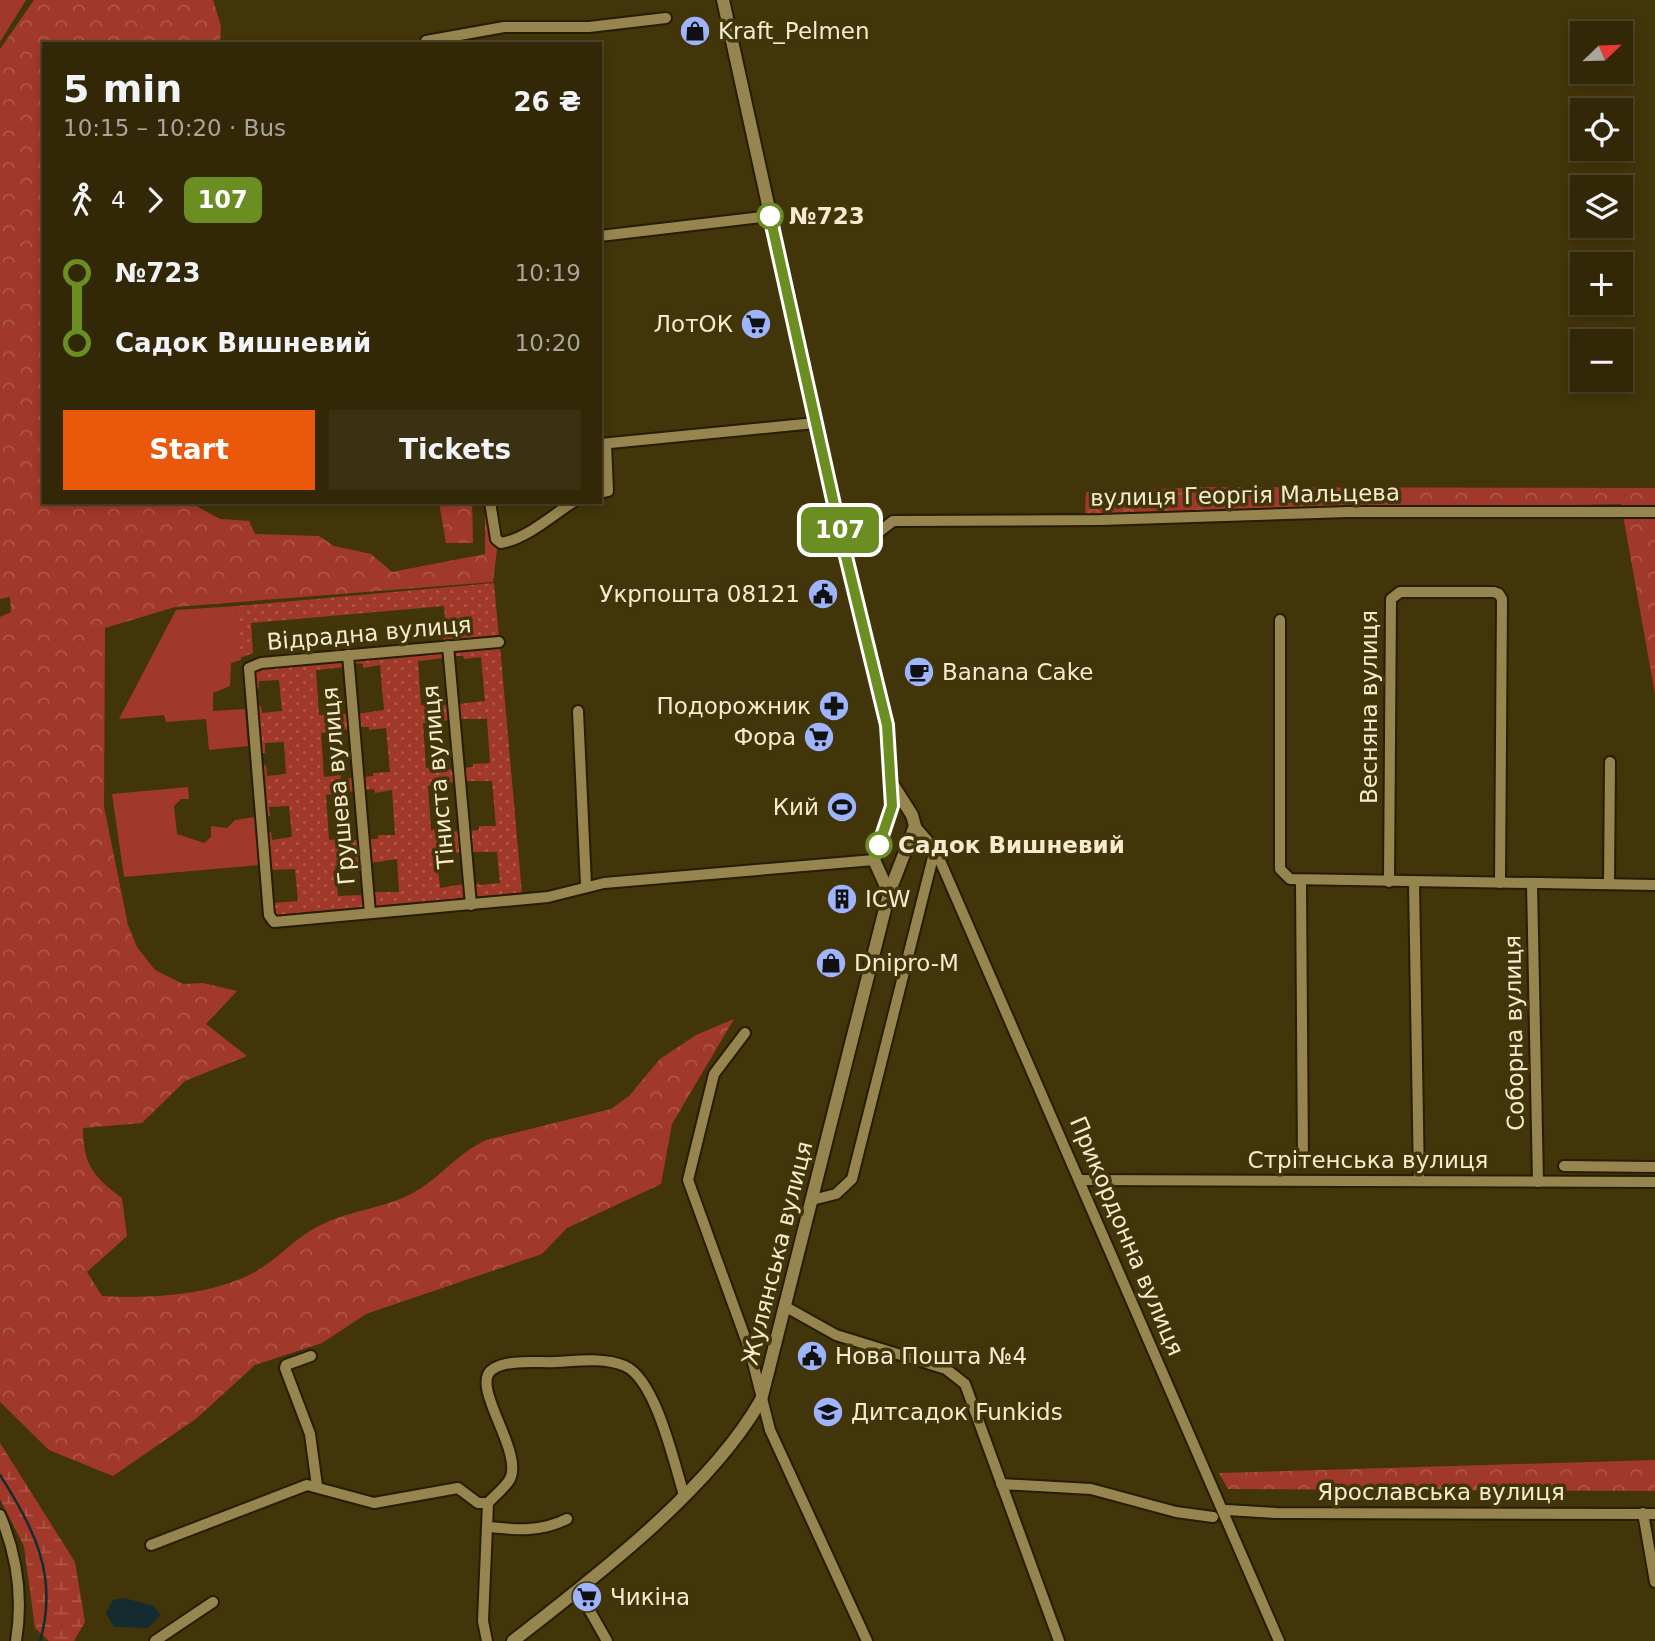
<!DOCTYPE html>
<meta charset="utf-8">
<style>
:root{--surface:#322808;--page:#3a3012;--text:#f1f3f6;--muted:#a8a69c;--line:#4d4429;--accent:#ea580c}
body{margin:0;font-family:"DejaVu Sans",sans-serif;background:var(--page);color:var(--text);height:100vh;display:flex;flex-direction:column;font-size:26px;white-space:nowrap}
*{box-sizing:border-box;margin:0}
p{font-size:23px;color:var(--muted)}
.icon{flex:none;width:38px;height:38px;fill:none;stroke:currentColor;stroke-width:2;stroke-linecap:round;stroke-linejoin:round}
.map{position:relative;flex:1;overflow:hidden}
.sheet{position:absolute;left:42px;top:42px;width:560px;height:462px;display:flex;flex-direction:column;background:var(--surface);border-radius:0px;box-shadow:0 4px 10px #0003,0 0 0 2px var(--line)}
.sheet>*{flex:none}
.badge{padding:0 14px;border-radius:10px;font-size:24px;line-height:46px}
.needle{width:46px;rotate:67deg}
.controls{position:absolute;left:1570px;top:21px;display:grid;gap:14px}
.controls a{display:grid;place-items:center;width:63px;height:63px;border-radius:0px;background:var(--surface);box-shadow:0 4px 10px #0003,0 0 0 2px var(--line);font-size:35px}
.map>.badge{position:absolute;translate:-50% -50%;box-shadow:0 0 0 4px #fff}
.legs{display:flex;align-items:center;gap:10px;height:77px;padding:0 21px;font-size:23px}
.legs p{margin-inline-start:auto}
.overview{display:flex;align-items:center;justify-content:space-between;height:119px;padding:0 21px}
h1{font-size:38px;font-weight:700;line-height:52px}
.primary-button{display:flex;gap:14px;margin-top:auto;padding:14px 21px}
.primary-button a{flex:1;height:80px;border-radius:0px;background:var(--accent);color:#fff;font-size:28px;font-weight:700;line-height:80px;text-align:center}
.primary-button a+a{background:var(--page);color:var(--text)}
ul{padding:0 21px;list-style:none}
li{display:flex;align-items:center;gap:24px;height:70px;font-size:26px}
li i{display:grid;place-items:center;width:10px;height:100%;margin:0 9px;background:currentColor}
li i::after{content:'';width:18px;height:18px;margin:-9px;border:5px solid;border-radius:50%;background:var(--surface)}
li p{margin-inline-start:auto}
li:first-child i{background:linear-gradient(#0000 50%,currentColor 0)}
li:last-child i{background:linear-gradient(currentColor 50%,#0000 0)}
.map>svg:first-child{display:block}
.grass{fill:url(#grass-dots)}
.forest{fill:url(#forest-crowns)}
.wetland{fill:url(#wetland-marsh)}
.garden{fill:#a1392a}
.water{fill:#142c30}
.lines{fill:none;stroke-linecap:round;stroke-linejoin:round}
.stream{stroke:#142c30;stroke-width:2.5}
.minor-casing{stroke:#261d02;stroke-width:14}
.tertiary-casing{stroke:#261d02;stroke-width:16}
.minor{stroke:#97854f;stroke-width:10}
.tertiary{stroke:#97854f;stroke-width:12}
.line-1-casing{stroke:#fff;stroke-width:16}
.line-1{stroke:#6b8e23;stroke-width:10}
.stop-1-dot{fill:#fff;stroke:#6b8e23;stroke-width:3.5}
.labels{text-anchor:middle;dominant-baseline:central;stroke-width:7;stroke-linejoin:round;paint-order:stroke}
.poi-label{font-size:23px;fill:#f5ebcf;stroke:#43350a;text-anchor:start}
.stop-label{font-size:23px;font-weight:bold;fill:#f5ebcf;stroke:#43350a;text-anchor:start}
.street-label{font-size:23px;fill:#f5ebcf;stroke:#43350a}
</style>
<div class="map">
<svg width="1655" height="1641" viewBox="0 0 1655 1641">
<defs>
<pattern id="grass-dots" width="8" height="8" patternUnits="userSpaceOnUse" patternTransform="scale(1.75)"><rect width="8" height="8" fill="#a1392a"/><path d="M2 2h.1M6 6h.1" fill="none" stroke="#af5648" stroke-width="1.8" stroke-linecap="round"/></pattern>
<pattern id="forest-crowns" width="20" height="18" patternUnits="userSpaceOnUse" patternTransform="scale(1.75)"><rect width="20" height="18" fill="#a1392a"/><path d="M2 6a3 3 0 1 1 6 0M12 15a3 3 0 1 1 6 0" fill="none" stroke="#af5648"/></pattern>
<pattern id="wetland-marsh" width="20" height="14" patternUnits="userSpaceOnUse" patternTransform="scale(1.75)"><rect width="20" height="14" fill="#a1392a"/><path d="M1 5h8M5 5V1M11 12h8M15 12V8" fill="none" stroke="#af5648"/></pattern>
</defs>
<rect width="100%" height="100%" fill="#43350a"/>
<g class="grass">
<polygon points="494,583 499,638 444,641 442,631 446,630 444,606 251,623 253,653 240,658 236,606"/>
<polygon points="500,646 522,894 479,898 473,888 479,882 479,885 500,883 497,852 471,852 468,831 479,830 479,826 496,826 492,781 465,781 464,768 473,767 473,764 490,763 487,719 460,719 459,704 485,701 481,657 464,659 463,656 456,656 455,653"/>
<polygon points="441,651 444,658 418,661 421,705 448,705 449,720 423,723 426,768 443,766 444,770 454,769 455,782 428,786 431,830 448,828 449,832 460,831 462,852 437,857 440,888 464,884 465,896 462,900 377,907 373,896 375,892 399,892 397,859 371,863 369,839 378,839 378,835 395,835 392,790 375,793 374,789 365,790 363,777 373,776 373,773 390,772 386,728 369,730 369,727 359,727 357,714 384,710 380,665 363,668 363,664 353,663 356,659"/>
<polygon points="338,661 345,667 316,670 319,715 349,714 350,729 321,733 324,777 341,775 341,779 353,778 355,791 326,795 329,840 346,838 347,841 359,840 360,862 335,866 338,896 361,895 364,905 361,909 279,916 273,913 274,903 298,901 295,869 269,870 266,835 271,832 272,840 292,837 289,806 269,807 270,816 264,813 262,766 266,765 267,776 286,774 284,742 265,743 265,753 261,753 257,706 261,706 262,713 282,711 279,680 259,681 259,689 254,689 254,672 259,668"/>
</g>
<g class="forest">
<path d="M34,0h179l8,26 -1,18h-176v458h145l31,17 29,2 6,13 64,2 15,10 37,8 21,18 93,-18v-44l12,39 -4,33 -318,25 -70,21 -1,179 24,118 9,22 18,23 28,14 20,-1 34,8 -31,33 41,32 -62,25 -43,42 -59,5c0,36 10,49 39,70l5,38 -40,36 15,24c47,3 110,-1 151,-23 26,-14 43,-37 70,-49 29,-14 62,-16 90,-31 27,-15 45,-40 73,-53l125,-31 18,-13 31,-37 36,-24 38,-16 -62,105 -11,60 -94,44 -25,26 -176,60 -44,29 -67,22 -58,53 -84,58 -64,-26 -49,-48v-785l11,-5 -1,-15 -10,2v-550z"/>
<polygon points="1206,487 1655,488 1655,694 1621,504 1085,515 1086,492"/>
<polygon points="439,502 472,502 473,543 446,543"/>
<polygon points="1655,1460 1655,1491 1228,1489 1219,1473"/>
</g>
<polygon class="wetland" points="0,1443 75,1562 85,1622 74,1641 49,1641 35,1628 24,1546 0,1499"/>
<g class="garden">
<polygon points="0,0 26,0 0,42"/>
<polygon points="236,606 241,660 231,663 230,686 213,693 213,711 245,709 248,746 209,750 206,719 166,722 164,715 119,719 176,610"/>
<polygon points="188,787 189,799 181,799 174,806 177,834 204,843 211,837 211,826 227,828 235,820 255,817 259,865 124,877 112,794"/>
</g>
<polygon class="water" points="124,1598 154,1606 161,1615 148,1628 114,1627 106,1613 113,1600"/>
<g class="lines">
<path class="stream" d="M0,1475c34,54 59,101 40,166"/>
<g class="minor-casing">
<g id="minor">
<polyline points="426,41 504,27 589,27 666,18"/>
<polyline points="600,236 770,216"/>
<polyline points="600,444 815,423"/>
<polyline points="600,493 608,491 606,444"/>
<path d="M490,502l6,37 5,4c25,-4 49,-26 72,-41"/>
<polyline points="841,536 879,532 893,521 1100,520 1348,512 1655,512"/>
<polyline points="1280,620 1280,869 1290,879 1655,885"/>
<polyline points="499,642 261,663 249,668 269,915 274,922 548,897 604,883 874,860"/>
<polyline points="448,646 471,905"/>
<polyline points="348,655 370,913"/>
<polyline points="578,711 586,885"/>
<polyline points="915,826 935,849"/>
<polyline points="1301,882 1303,1164"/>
<polyline points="1389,882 1391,599 1400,592 1494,592 1499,594 1502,599 1500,883"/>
<polyline points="1414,882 1419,1181"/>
<polyline points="1532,884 1538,1182"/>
<polyline points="1609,884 1610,762"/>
<polyline points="745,1033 714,1074 688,1180 750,1351 770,1430 867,1641"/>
<polyline points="1564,1166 1655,1167"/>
<polyline points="1081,1180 1655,1182"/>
<polyline points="812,1200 836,1194 852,1179 935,849 1279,1641"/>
<polyline points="786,1307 836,1335 946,1369 965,1384 1059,1641"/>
<polyline points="311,1356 286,1365 285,1368 310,1434 317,1486"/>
<polyline points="1001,1484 1091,1489 1176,1512 1213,1517"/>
<polyline points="1227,1510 1276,1513 1655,1514"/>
<polyline points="1643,1513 1655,1582"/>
<path d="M0,1515c17,40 23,83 16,126"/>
<path d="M489,1527c28,3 52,5 78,-8"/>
<polyline points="151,1545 307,1485 374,1503 458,1488 478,1503 488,1503"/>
<polyline points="578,1590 607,1641"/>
<polyline points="155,1641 213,1602"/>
<path d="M487,1641l-4,-20 5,-118c6,-7 17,-15 22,-24 14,-28 -42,-95 -17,-110 15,-10 46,-6 63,-7 22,-1 48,-5 69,4 31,14 49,97 59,129"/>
</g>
</g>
<g class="tertiary-casing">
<g id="tertiary">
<polyline points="723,0 841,536 887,725 892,806 874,860 889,893"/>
<path d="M513,1641c82,-64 197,-151 248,-241l128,-507 26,-67 -3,-11 -21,-33"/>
</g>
</g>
<use href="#minor" class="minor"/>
<use href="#tertiary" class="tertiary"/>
</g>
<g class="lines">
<g class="line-1-casing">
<polyline id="line-1" points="770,216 841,536 887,725 892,806 879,845"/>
</g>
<use href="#line-1" class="line-1"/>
</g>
<defs>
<g id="shop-disc" transform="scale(1.575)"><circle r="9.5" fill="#9eb4fd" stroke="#43350a"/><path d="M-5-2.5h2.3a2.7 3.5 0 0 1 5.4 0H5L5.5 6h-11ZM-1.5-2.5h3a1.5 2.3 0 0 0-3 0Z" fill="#111"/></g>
<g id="supermarket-disc" transform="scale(1.575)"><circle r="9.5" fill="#9eb4fd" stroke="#43350a"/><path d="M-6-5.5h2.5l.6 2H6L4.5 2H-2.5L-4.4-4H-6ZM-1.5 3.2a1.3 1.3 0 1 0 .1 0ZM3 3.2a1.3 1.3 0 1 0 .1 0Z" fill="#111"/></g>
<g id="civic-disc" transform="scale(1.575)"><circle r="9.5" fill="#9eb4fd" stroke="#43350a"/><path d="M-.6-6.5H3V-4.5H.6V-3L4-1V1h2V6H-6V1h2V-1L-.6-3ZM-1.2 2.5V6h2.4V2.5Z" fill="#111"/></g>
<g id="cafe-disc" transform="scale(1.575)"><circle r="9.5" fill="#9eb4fd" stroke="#43350a"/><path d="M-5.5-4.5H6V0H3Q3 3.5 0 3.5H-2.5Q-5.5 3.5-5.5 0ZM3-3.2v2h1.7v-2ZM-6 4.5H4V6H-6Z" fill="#111"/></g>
<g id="pharmacy-disc" transform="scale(1.575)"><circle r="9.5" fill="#9eb4fd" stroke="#43350a"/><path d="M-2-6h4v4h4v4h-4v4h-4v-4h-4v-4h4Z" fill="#111"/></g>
<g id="stadium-disc" transform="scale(1.575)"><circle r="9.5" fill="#9eb4fd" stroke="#43350a"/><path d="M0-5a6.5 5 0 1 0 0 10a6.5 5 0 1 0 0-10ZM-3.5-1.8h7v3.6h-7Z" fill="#111"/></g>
<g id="building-disc" transform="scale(1.575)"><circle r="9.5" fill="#9eb4fd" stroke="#43350a"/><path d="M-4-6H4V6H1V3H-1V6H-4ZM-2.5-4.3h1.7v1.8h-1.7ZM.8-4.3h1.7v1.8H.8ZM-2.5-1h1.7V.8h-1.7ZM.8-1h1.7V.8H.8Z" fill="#111"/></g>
<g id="school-disc" transform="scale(1.575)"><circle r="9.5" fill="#9eb4fd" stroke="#43350a"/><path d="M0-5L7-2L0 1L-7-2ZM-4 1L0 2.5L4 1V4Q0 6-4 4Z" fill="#111"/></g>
</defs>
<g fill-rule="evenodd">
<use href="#shop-disc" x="695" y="31"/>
<use href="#supermarket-disc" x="756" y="324"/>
<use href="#civic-disc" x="823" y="594"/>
<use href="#cafe-disc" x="919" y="672"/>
<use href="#pharmacy-disc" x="834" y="706"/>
<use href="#supermarket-disc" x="819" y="737"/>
<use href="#stadium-disc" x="842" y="807"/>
<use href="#building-disc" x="842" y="899"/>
<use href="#shop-disc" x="831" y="963"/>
<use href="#civic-disc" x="812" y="1356"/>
<use href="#school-disc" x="828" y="1412"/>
<use href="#supermarket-disc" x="587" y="1597"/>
</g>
<g class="stop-1-dot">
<circle cx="770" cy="216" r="12"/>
<circle cx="879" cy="845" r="12"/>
</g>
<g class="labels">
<g class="poi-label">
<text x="718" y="31">Kraft_Pelmen</text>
<text x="733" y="324" text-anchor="end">ЛотОК</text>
<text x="800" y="594" text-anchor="end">Укрпошта 08121</text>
<text x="942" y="672">Banana Cake</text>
<text x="811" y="706" text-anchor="end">Подорожник</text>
<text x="796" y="737" text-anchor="end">Фора</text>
<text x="819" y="807" text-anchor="end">Кий</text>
<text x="865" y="899">ICW</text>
<text x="854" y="963">Dnipro-M</text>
<text x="835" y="1356">Нова Пошта №4</text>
<text x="851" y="1412">Дитсадок Funkids</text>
<text x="610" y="1597">Чикіна</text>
</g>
<g class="stop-label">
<text x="789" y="216">№723</text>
<text x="898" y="845">Садок Вишневий</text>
</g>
<g class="street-label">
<text transform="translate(1245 495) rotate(-1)">вулиця Георгія Мальцева</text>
<text transform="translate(369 633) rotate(-5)">Відрадна вулиця</text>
<text transform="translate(1369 707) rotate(-90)">Весняна вулиця</text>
<text transform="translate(438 777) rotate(-95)">Тіниста вулиця</text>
<text transform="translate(338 786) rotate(-95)">Грушева вулиця</text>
<text transform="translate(1514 1033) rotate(-91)">Соборна вулиця</text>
<text x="1368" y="1160">Стрітенська вулиця</text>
<text transform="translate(1127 1236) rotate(67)">Прикордонна вулиця</text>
<text transform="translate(777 1253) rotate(-76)">Жулянська вулиця</text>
<text x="1441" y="1492">Ярославська вулиця</text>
</g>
</g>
</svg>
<div class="controls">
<a><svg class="needle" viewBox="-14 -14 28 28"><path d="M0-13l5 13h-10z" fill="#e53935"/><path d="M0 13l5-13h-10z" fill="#a8a69c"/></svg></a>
<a><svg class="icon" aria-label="locate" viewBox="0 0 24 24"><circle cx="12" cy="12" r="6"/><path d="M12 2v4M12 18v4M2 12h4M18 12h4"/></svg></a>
<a><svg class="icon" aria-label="layers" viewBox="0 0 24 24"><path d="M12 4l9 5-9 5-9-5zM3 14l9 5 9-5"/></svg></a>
<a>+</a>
<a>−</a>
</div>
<b class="badge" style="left:840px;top:530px;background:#6b8e23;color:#fff">107</b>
<section class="sheet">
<div class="overview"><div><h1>5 min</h1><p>10:15 – 10:20 · Bus</p></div><b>26 ₴</b></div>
<div class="legs"><svg class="icon" aria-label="walk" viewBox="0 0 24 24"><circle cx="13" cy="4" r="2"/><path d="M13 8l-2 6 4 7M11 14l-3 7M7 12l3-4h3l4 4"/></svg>4<svg class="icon" aria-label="forward" viewBox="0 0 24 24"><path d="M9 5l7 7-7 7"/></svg><b class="badge" style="background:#6b8e23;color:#fff">107</b></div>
<ul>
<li><i style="color:#6b8e23"></i><b>№723</b><p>10:19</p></li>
<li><i style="color:#6b8e23"></i><b>Садок Вишневий</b><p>10:20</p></li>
</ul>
<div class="primary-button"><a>Start</a><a>Tickets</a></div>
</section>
</div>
